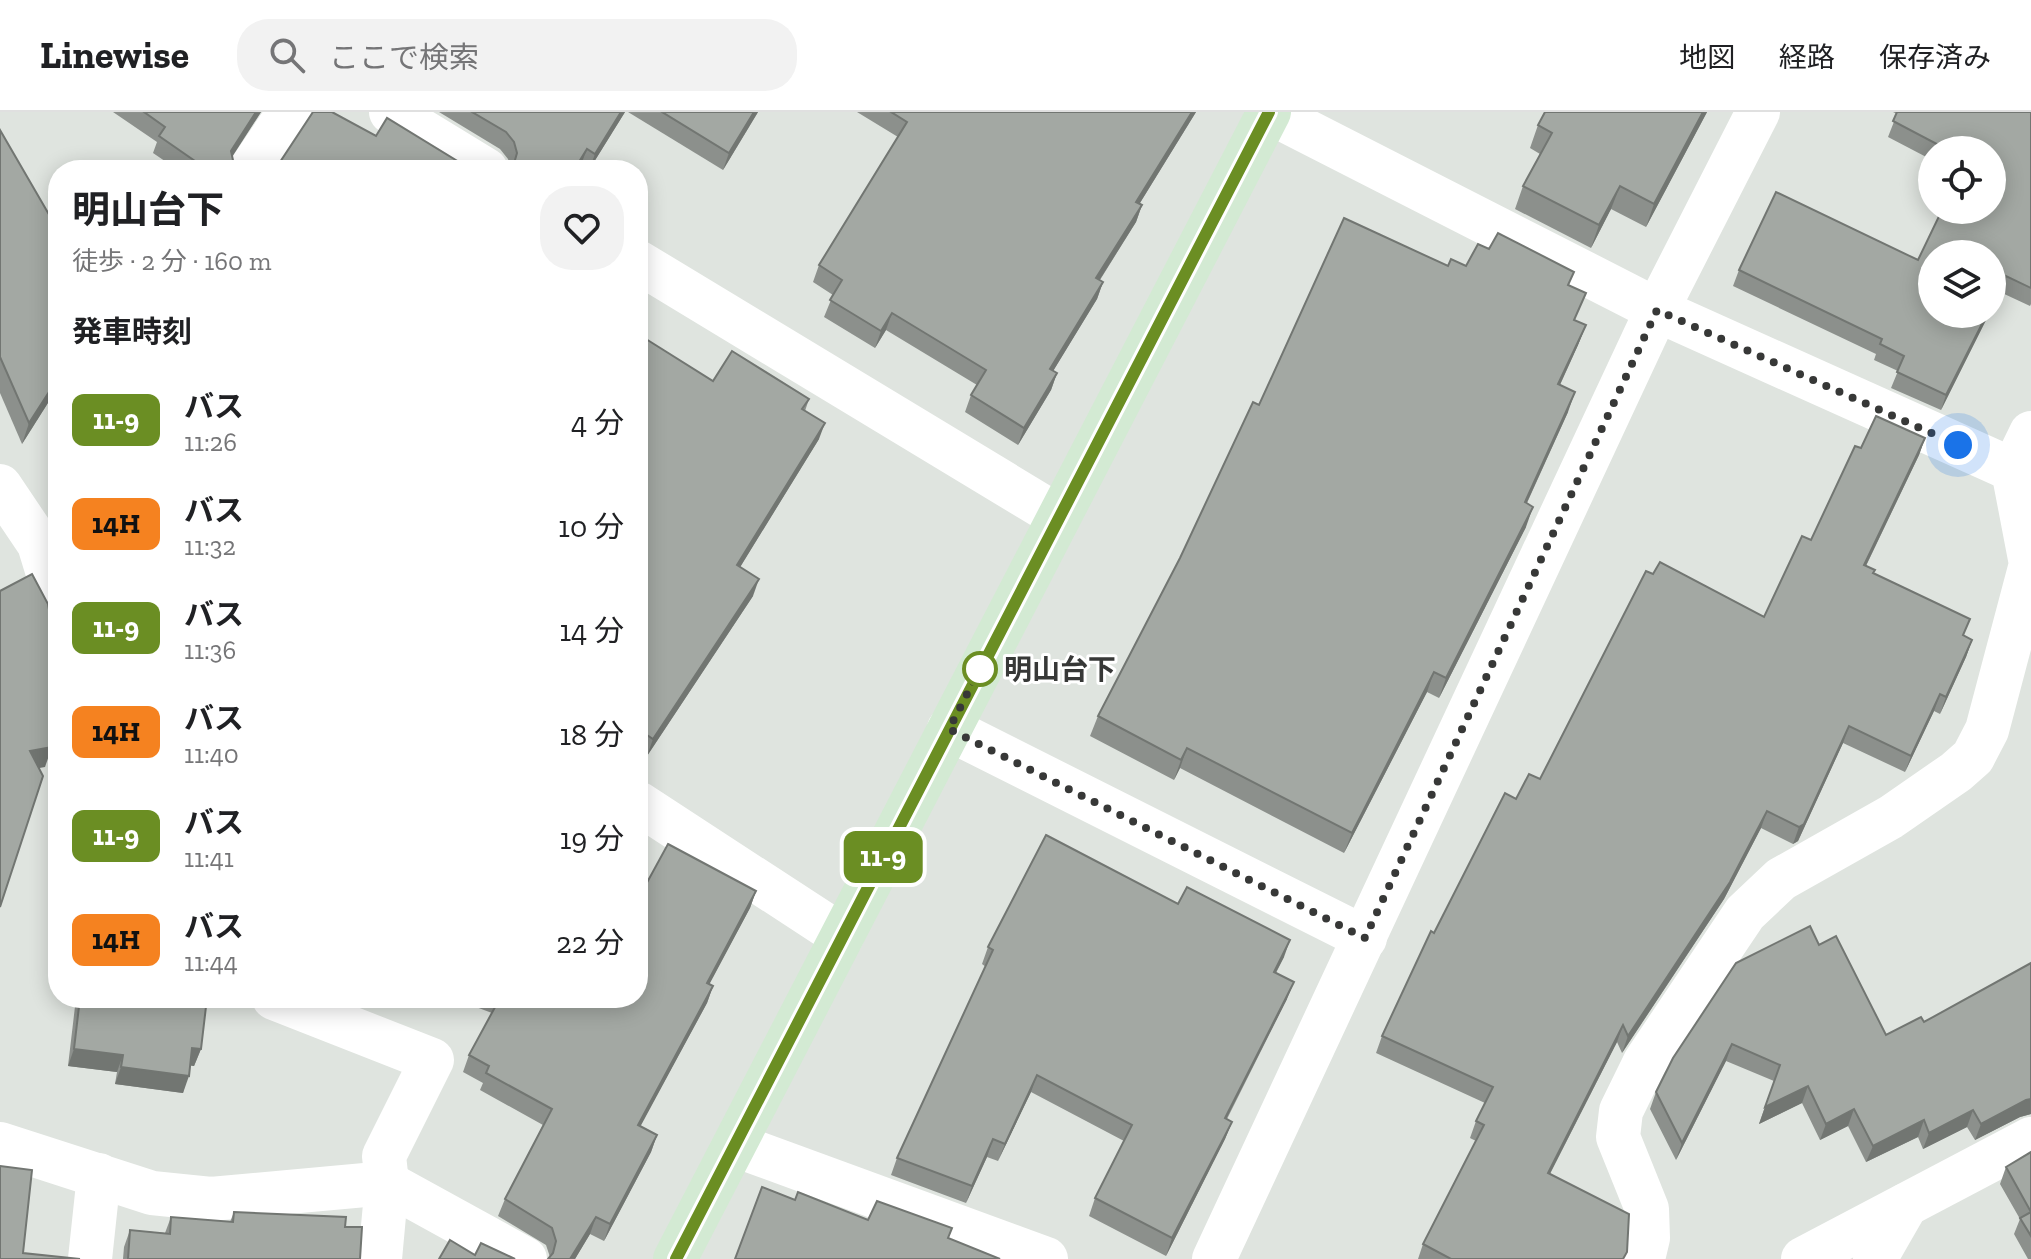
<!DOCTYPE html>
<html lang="ja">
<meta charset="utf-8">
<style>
:root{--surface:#fff;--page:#f2f2f2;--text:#202124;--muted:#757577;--line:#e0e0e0}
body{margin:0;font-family:"Zilla Slab","Noto Sans JP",serif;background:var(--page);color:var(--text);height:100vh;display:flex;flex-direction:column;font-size:30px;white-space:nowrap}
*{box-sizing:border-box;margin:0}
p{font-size:26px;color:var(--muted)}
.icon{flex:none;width:44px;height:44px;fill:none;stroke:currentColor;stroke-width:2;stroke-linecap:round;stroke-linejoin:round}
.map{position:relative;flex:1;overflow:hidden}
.details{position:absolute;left:48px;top:48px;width:600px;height:848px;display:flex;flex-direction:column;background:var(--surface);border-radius:32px;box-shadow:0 4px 20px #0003}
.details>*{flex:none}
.badge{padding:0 16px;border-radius:12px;font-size:28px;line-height:52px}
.buttons{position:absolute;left:1918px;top:24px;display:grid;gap:16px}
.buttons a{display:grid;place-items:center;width:88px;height:88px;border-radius:50%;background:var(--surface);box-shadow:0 4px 20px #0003;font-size:40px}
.you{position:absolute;width:40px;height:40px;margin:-20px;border:6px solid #fff;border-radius:50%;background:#1a73e8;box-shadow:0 0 0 12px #1a73e833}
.map>.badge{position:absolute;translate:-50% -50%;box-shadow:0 0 0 4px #fff}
h2{padding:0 24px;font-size:30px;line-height:72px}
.round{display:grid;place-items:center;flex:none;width:84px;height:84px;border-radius:32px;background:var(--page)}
.overview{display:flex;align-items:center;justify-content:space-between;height:136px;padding:0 24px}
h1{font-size:38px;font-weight:700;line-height:60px}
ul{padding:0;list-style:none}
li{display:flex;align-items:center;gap:24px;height:104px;padding:0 24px}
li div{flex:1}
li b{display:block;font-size:30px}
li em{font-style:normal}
li .badge{min-width:88px;font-weight:700;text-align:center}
header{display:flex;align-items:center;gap:48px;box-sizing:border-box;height:112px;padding:0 40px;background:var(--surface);border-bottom:2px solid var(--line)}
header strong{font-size:38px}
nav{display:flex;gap:44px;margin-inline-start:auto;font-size:28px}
.search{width:560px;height:72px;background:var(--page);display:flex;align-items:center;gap:20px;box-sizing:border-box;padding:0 28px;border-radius:32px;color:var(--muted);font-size:30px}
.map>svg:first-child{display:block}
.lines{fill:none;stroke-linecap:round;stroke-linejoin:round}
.street{stroke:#fff;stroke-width:44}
.secondary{stroke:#d3ead3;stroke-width:44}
.wall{fill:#8c908c}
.shaded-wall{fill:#727672}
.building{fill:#a3a8a3;stroke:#727672;stroke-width:2}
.line-casing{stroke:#fff;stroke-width:18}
.line{stroke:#6b8e23;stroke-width:12}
.walk{stroke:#373837;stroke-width:8;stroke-dasharray:0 14.4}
.stop-dot{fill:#fff;stroke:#6b8e23;stroke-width:4}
.labels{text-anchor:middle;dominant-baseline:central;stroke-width:6;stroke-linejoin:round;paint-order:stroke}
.stop-label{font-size:28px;font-weight:bold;fill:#373837;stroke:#fff;text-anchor:start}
</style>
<header>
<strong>Linewise</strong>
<div class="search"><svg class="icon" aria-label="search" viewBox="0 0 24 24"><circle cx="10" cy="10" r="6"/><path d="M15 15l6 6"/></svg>ここで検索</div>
<nav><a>地図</a><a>経路</a><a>保存済み</a></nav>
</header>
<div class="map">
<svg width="2031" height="1147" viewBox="0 0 2031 1147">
<rect width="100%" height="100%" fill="#dfe4df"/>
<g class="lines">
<g class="street">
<polyline points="391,0 486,58"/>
<polyline points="1269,0 1657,198 2013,358"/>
<polyline points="250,58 289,0"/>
<polyline points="638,150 1058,404"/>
<polyline points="0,374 39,432 58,494"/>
<polyline points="949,617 1365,826"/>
<polyline points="638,691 842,824"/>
<polyline points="274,886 432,948 384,1044 387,1071 380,1147"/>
<polyline points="0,1032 152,1081 211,1087 387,1071 525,1147"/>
<polyline points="735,1033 1046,1147"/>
<polyline points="90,1147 99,1063"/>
<polyline points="1214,1147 1657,198 1758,0"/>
<polyline points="1643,1147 1648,1126 1647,1097 1618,1025 1621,999 1645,950 1745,801 1781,767 1891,705 1956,660 1973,645 1987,618 2031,452 2013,358 2031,321"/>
<polyline points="1803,1147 2031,1027"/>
<polyline points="1875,1147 1906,1093"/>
</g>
<polyline class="secondary" points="675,1147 1269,0"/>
</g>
<g class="wall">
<polygon points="113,0 261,0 232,44 234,53 239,58 178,58 153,41 157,30"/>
<polygon points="439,0 625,0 589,58 581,54 579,58 509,58 511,57 508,47 500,37"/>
<polygon points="628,0 758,0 723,58"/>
<polygon points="857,0 1196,0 1140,91 1142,93 1136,110 1100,168 1103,170 1097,187 1053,259 1057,261 1051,278 1018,333 965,300 971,283 977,273 886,218 875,236 824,205 833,183 813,170 819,153 898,25"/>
<polygon points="1545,0 1707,0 1646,115 1611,97 1591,136 1515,97 1523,74 1540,42 1530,36 1538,13"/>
<polygon points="1893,0 2031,0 2031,192 2030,194 2000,180 1941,298 1891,276 1898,259 1874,248 1876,242 1733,174 1739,158 1918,148 1992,38 1932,38 1932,48 1888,25 1897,2"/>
<polygon points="0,18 58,275 22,332 0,281"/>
<polygon points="1448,154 1570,174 1575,209 1586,213 1578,233 1560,273 1568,300 1527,391 1526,415 1439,586 1427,580 1344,741 1180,656 1174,668 1090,624 1098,604 1259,293"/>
<polygon points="638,222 713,269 809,287 805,299 819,327 740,455 753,484 647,644 638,638"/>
<polygon points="1925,326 1919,343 1866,454 1874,462 1964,524 1972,528 1966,545 1940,602 1934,599 1905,660 1843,631 1798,729 1793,732 1761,716 1724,787 1622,941 1617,930 1550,1062 1624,1147 1418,1147 1423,1132 1476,1029 1470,1026 1476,1009 1485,991 1376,941 1382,924 1434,821 1516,687 1540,667 1764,505 1811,428 1861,336"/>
<polygon points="756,779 750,796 709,872 713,874 707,891 640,1014 657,1023 651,1040 604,1129 590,1122 575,1147 548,1147 550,1145 546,1133 498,1104 505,1087 543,1013 480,978 483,971 463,960 469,943 492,901 452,886 638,886"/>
<polygon points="1178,792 1284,845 1276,861 1287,887 1227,1007 1232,1010 1225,1027 1166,1144 1089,1104 1095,1086 1124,1029 1031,980 998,1049 987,1045 966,1091 891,1063 897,1046 986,855 982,852 988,835"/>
<polygon points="1819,833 1886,923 1924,910 2031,851 2031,1002 2020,1005 1975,1028 1967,1015 1923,1037 1918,1025 1866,1050 1848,1014 1820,1028 1802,991 1759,1012 1774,969 1726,949 1676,1048 1650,997 1656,980"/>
<polygon points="76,886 207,886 201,937 194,954 190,953 183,981 115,972 117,960 68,954"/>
<polygon points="2031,1040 2031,1147 2028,1147 2014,1122 2020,1107 2000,1072 2006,1055"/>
<polygon points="234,1100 345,1115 360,1147 123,1147 124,1135 130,1118 165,1121 171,1105 230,1110"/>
</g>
<g class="shaded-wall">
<polygon points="256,0 261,0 225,56 231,39"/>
<polygon points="621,0 625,0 589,58 595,42"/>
<polygon points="754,0 758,0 723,58 729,41"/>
<polygon points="1192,0 1196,0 1130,107 1136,90"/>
<polygon points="1703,0 1707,0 1646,115 1654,92"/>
<polygon points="587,37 579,58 574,58"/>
<polygon points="1620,74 1611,97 1591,136 1599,113"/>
<polygon points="1142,93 1136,110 1090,183 1096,166"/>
<polygon points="2006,164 2000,180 1992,195 1992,191"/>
<polygon points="1103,170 1097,187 1044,274 1050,257"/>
<polygon points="892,201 886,218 875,236 881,219"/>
<polygon points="1987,202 1989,202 1941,298 1946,283"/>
<polygon points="1586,213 1578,233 1551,292 1558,272"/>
<polygon points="1057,261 1051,278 1018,333 1024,316"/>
<polygon points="58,266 58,275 22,332 29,311"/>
<polygon points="1575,280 1568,300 1518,410 1525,390"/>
<polygon points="825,311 819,327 731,470 737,453"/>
<polygon points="1925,326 1919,343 1858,470 1864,453"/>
<polygon points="1533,395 1526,415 1439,586 1446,566"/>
<polygon points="759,467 753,484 647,644 653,627"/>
<polygon points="1972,528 1966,545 1940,602 1946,585"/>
<polygon points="1434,560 1427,580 1344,741 1352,721"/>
<polygon points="1940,582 1934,599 1905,660 1911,644"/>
<polygon points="1849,614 1843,631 1798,729 1793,732 1799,715"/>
<polygon points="52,635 45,655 23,659 30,639"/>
<polygon points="1187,636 1180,656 1174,668 1181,648"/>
<polygon points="1767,699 1761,716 1724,787 1622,941 1628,924"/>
<polygon points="756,779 750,796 701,888 707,871"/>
<polygon points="1290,828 1284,845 1267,877 1274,860"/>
<polygon points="1294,870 1287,887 1218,1023 1225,1006"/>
<polygon points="713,874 707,891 632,1030 638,1013"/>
<polygon points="1623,913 1617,930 1542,1077 1548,1061"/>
<polygon points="1732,932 1726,949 1676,1048 1682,1031"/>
<polygon points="192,936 201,937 194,954 186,953"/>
<polygon points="74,937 123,943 117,960 68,954"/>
<polygon points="121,955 189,964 183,981 115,972"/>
<polygon points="1037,963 1031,980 998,1049 1005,1032"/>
<polygon points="1808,974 1802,991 1759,1012 1765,995"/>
<polygon points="2031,987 2031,1002 2020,1005 1975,1028 1981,1012 2026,988"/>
<polygon points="1854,997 1848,1014 1820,1028 1826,1012"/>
<polygon points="1973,998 1967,1015 1923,1037 1929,1021"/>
<polygon points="1924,1008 1918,1025 1866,1050 1873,1034"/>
<polygon points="1232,1010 1225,1027 1166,1144 1172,1126"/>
<polygon points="657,1023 651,1040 604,1129 610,1112"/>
<polygon points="993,1027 987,1045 966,1091 972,1074"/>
<polygon points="596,1105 590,1122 575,1147 570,1147"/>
</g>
<g class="building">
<polygon points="144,0 256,0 231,39 234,53 239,58 208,58 159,24 165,15"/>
<polygon points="313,0 332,0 376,24 387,6 472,58 274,58 276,56"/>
<polygon points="472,0 621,0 595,42 587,37 574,58 509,58 513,55 517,41 514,30 506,20"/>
<polygon points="662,0 754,0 729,41"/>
<polygon points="891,0 1192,0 1136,90 1142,93 1096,166 1103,170 1050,257 1057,261 1024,316 971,283 986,258 892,201 881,219 830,188 842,168 819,153 907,10"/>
<polygon points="1545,0 1703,0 1654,92 1620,74 1599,113 1523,74 1552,21 1538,13"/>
<polygon points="1897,0 2031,0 2031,176 2006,164 1992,191 1992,142 1932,142 1932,202 1987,202 1946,283 1897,260 1904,244 1880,232 1882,227 1739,158 1776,80 1918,148 1942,98 1992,98 1992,38 1948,38 1893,9"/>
<polygon points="0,18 58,118 58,266 29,311 0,245"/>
<polygon points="1344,106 1448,154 1451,147 1466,154 1478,132 1489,137 1498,121 1574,160 1568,173 1586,181 1574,208 1586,213 1558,272 1575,280 1525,390 1533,395 1446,566 1434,560 1352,721 1187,636 1181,648 1098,604 1180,446 1253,290 1259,293"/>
<polygon points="638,222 713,269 732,239 809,287 802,297 825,311 737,453 759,467 653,627 638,617"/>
<polygon points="1876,304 1925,326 1864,453 1875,458 1873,461 1970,507 1963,523 1972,528 1946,585 1940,582 1911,644 1849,614 1804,712 1799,715 1767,699 1730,770 1628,924 1623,913 1548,1061 1629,1102 1627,1140 1623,1147 1451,1147 1423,1132 1484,1013 1476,1009 1493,975 1382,924 1431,819 1434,821 1505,681 1516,687 1529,662 1540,667 1646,459 1653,462 1660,450 1764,505 1802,424 1811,428 1855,334 1861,336"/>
<polygon points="32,462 48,492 58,547 58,618 52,635 30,639 43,664 0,795 0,479"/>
<polygon points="1046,723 1178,792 1187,775 1290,828 1274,860 1294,870 1225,1006 1232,1010 1172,1126 1095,1086 1132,1013 1037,963 1005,1032 993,1027 972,1074 897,1046 993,838 988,835"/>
<polygon points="668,732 756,779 707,871 713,874 638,1013 657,1023 610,1112 596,1105 570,1147 548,1147 553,1141 556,1129 552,1116 505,1087 552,997 486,961 489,954 469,943 500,886 638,886 638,787"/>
<polygon points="1810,814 1819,833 1836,824 1886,923 1921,905 1924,910 2031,851 2031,987 2026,988 1981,1012 1973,998 1929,1021 1924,1008 1873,1034 1854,997 1826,1012 1808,974 1765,995 1780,953 1732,932 1682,1031 1656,980 1673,946 1736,851"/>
<polygon points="80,886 207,886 201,937 192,936 189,964 121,955 123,943 74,937"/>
<polygon points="2031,1040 2031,1124 2020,1106 2031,1100 2006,1055"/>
<polygon points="0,1054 32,1058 23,1141 80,1147 0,1147"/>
<polygon points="762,1075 795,1088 798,1080 868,1108 877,1089 952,1116 948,1126 1000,1147 735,1147"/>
<polygon points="234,1100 346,1105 345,1115 362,1115 360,1147 128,1147 130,1118 170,1122 171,1105 233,1110"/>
<polygon points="450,1128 475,1143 481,1131 515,1147 439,1147"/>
</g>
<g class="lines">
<g class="line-casing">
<polyline id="line" points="676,1147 1269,0"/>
</g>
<use href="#line" class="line"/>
<polyline class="walk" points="980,557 949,617 1365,826 1657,198 1958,333"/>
</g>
<circle class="stop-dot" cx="980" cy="557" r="16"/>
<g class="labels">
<g class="stop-label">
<text x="1004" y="557">明山台下</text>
</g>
</g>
</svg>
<div class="buttons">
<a><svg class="icon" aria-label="locate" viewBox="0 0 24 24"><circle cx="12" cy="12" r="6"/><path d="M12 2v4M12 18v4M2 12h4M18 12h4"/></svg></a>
<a><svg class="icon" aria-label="layers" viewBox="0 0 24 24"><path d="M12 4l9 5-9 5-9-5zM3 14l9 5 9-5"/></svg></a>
</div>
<div class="you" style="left:1958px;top:333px"></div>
<b class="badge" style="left:883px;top:745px;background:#6b8e23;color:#fff">11-9</b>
<section class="details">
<div class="overview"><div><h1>明山台下</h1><p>徒歩 · 2 分 · 160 m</p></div><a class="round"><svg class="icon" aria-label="heart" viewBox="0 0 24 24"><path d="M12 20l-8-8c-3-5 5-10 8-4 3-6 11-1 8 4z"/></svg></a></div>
<h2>発車時刻</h2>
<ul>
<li><span class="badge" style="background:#6b8e23;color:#fff">11-9</span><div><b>バス</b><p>11:26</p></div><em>4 分</em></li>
<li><span class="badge" style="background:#f58220;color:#111">14H</span><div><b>バス</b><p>11:32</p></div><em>10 分</em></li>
<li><span class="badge" style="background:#6b8e23;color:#fff">11-9</span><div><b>バス</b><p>11:36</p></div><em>14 分</em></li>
<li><span class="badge" style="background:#f58220;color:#111">14H</span><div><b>バス</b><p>11:40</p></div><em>18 分</em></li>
<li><span class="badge" style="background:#6b8e23;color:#fff">11-9</span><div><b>バス</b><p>11:41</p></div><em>19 分</em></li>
<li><span class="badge" style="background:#f58220;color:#111">14H</span><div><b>バス</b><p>11:44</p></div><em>22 分</em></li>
</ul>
</section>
</div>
